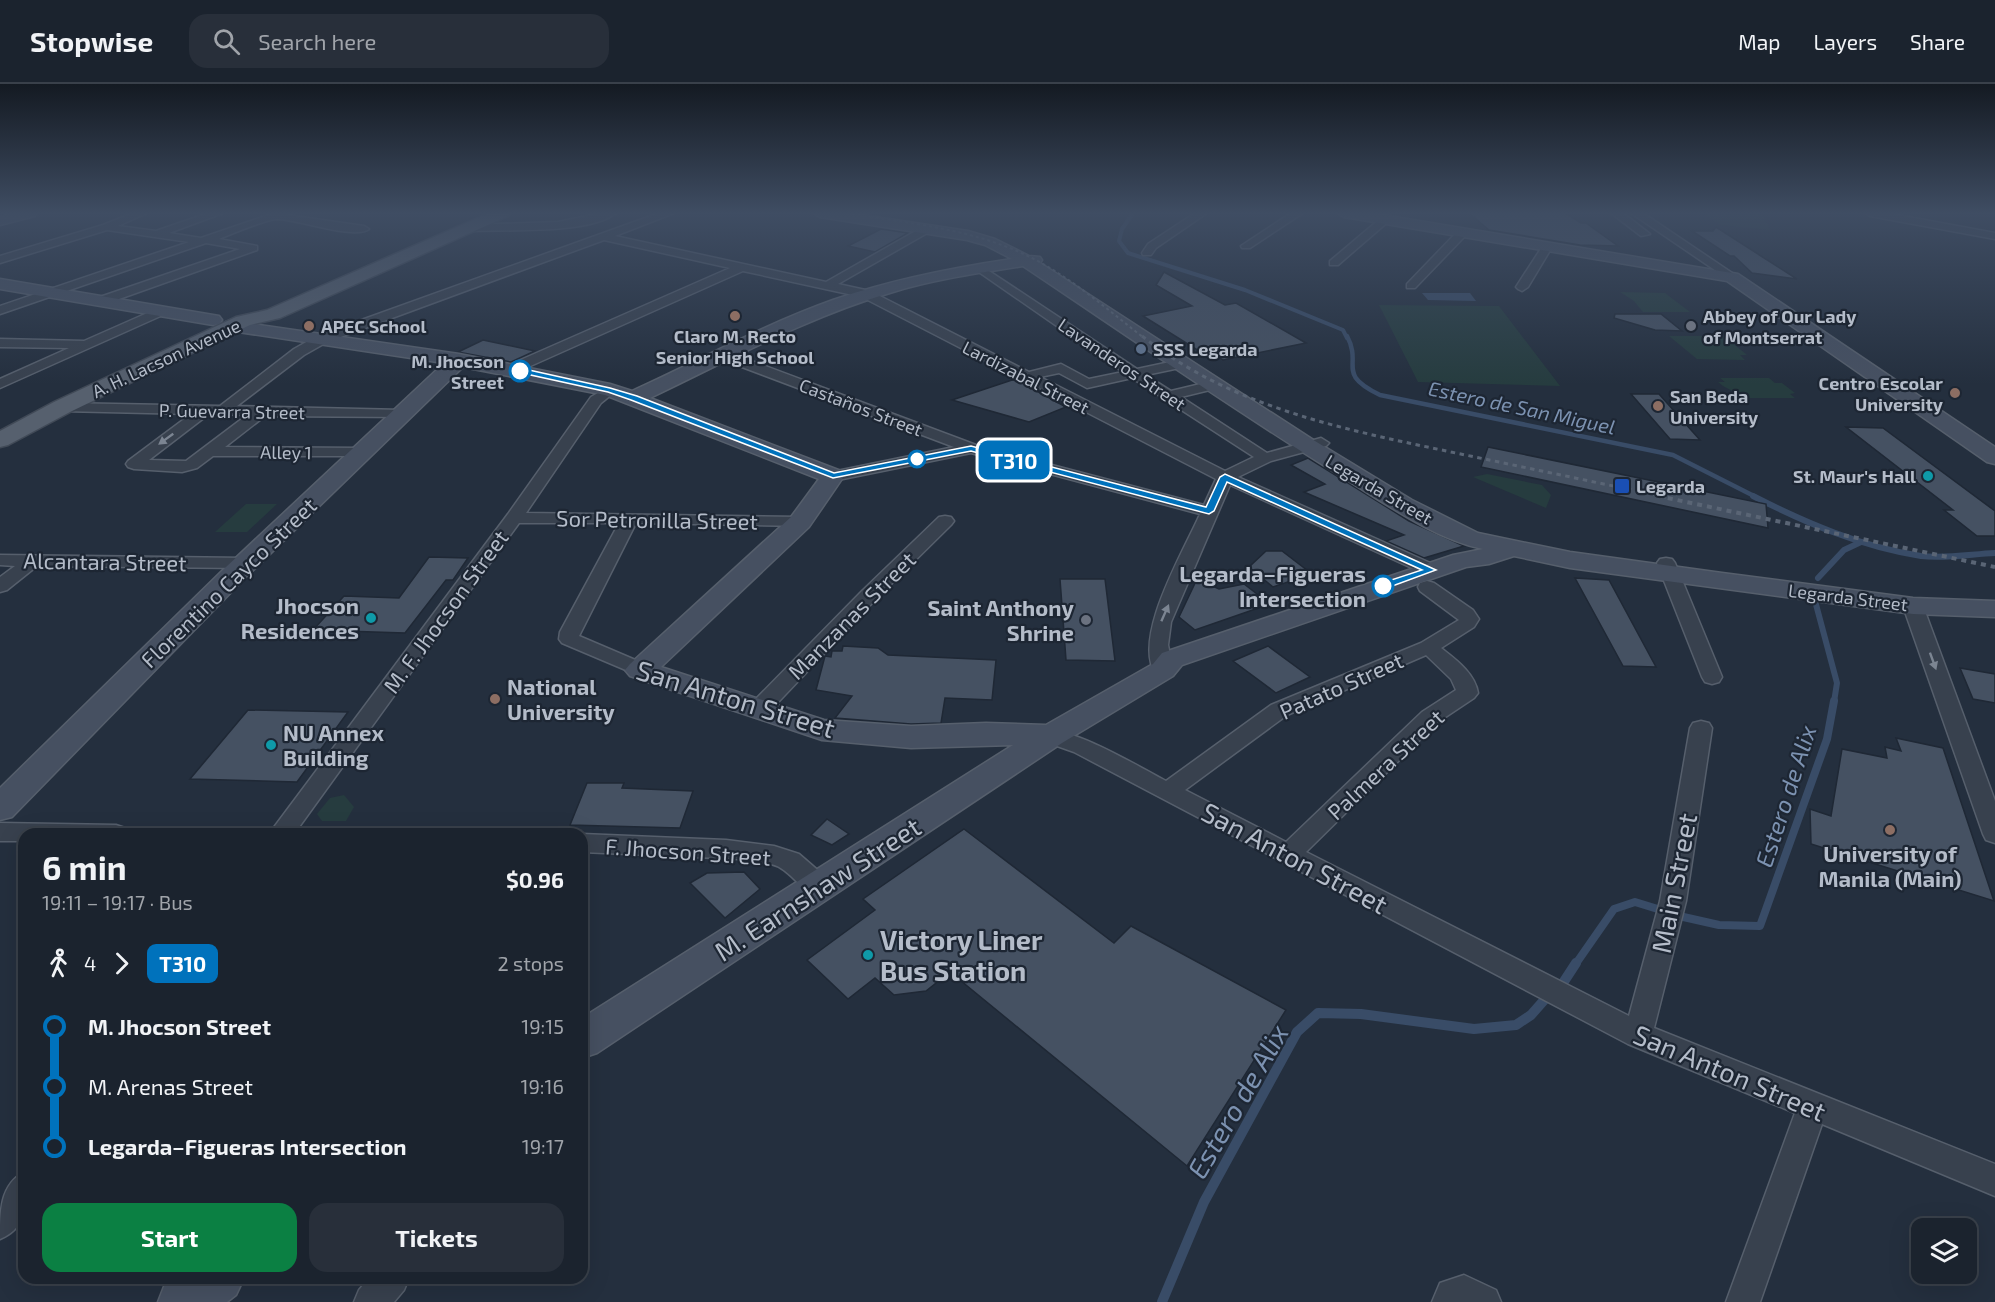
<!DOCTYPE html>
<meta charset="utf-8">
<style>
:root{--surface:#1b232e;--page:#282f3a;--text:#f1f3f6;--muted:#a0a4aa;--line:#39404a;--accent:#0b8043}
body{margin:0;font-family:"Exo 2",sans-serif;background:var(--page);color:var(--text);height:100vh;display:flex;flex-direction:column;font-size:22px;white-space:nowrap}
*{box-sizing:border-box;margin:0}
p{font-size:20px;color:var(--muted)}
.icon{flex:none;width:33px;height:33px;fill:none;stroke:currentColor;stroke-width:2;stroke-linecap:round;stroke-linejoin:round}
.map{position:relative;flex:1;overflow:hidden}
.details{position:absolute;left:18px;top:744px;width:570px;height:456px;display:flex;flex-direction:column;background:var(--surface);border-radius:18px;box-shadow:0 6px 24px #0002,0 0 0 2px var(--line)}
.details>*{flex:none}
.badge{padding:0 12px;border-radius:9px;font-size:21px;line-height:39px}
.fabs{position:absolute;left:1911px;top:1134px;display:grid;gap:12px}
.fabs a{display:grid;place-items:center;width:66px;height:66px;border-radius:12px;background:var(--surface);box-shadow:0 6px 24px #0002,0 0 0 2px var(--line);font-size:30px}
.map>.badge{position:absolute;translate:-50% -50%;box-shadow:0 0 0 3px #fff}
.legs{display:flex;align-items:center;gap:9px;height:66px;padding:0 24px;font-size:20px}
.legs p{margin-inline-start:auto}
.head{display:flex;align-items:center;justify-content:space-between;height:102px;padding:0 24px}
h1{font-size:33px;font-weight:700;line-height:45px}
.button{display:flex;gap:12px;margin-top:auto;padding:12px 24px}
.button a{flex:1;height:69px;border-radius:18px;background:var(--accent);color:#fff;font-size:24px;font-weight:700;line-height:69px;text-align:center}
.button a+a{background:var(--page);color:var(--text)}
ul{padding:0 24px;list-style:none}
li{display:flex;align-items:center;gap:21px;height:60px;font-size:22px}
li i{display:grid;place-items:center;width:9px;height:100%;margin:0 8px;background:currentColor}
li i::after{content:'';width:15px;height:15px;margin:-8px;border:4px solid;border-radius:50%;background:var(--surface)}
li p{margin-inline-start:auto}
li:first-child i{background:linear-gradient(#0000 50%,currentColor 0)}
li:last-child i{background:linear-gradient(currentColor 50%,#0000 0)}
header{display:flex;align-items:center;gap:36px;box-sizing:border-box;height:84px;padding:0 30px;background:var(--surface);border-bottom:2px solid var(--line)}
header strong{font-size:28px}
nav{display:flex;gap:33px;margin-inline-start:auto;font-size:21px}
.search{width:420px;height:54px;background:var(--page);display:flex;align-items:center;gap:15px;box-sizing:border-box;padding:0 21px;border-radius:18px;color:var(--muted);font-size:22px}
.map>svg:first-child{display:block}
.green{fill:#263c3f}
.water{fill:#394c67}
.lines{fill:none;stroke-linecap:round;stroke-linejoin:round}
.stream-far4{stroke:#394c67;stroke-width:4}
.stream-far3{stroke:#394c67;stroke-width:4.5}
.stream-far2{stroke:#394c67;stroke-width:6}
.stream-far1{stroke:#394c67;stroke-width:8}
.stream{stroke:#394c67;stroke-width:10}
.building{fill:#455162;stroke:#1f2835;stroke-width:1.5}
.street-casing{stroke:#565f6c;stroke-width:3}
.secondary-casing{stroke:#565f6c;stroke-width:3}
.primary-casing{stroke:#414a57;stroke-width:3}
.street{fill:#38414e;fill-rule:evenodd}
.secondary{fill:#465061;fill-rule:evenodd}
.primary{fill:#56606e;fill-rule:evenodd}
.rail-far2{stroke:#5a6575;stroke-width:2;stroke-dasharray:3 3;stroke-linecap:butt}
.rail-far1{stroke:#5a6575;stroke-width:3;stroke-dasharray:4.5 4.5;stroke-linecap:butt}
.rail{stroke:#5a6575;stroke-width:4;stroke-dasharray:5 5;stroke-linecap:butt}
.oneway{fill:#7c8592}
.line-1{fill:#0072bc;stroke:#fff;stroke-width:1.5}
.education-dot{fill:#8d6e63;stroke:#1d2633;stroke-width:2}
.worship-dot{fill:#6b7280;stroke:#1d2633;stroke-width:2}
.service-dot{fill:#5c6f8a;stroke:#1d2633;stroke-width:2}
.stop-1-dot{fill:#fff;stroke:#0072bc;stroke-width:3}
.culture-dot{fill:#0f9aa8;stroke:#1d2633;stroke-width:2}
.transit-dot{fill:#1a4fb4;stroke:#1d2633;stroke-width:2}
.labels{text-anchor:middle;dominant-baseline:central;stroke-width:4.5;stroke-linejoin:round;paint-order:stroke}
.far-poi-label{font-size:18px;font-weight:bold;fill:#b4bcc9;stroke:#1d2633;text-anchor:start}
.far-street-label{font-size:18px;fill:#b4bcc9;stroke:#1d2633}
.far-stop-label{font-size:18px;font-weight:bold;fill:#b4bcc9;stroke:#1d2633;text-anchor:end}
.far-water-label{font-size:20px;font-style:italic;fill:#7c92b1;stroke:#1d2633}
.street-label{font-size:22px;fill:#b4bcc9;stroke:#1d2633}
.stop-label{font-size:22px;font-weight:bold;fill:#b4bcc9;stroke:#1d2633;text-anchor:end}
.poi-label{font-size:22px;font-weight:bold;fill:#b4bcc9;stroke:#1d2633;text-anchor:end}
.water-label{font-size:24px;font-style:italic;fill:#7c92b1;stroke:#1d2633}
.near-street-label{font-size:27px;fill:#b4bcc9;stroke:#1d2633}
.near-poi-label{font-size:27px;font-weight:bold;fill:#b4bcc9;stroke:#1d2633;text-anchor:start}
.near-water-label{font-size:28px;font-style:italic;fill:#7c92b1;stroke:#1d2633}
</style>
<header>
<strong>Stopwise</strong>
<div class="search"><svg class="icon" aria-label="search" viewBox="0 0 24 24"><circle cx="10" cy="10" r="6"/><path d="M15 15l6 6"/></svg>Search here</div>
<nav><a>Map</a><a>Layers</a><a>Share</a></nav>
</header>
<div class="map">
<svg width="1995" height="1218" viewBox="0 0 1995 1218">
<rect width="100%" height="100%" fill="#242f3e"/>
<g class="green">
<polygon points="1702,129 1762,129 1770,146 1721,141"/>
<polygon points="1620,208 1665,209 1690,228 1643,228 1634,217"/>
<polygon points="1379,221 1499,222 1560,302 1418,298"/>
<polygon points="1669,252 1724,252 1747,271 1740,271 1745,276 1697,275"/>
<path d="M1720,294h49l6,5h7l13,10 -5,1 5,4h-50c-9,-7 -18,-8 -27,-16h7z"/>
<polygon points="1487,390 1542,401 1551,411 1546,424 1473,393"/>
<polygon points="246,420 277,420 247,448 215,448"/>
<polygon points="344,711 354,723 346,737 322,737 317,730 330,714"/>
</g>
<polygon class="water" points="1422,209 1470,209 1476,217 1428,216"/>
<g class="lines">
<polyline class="stream-far4" points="1133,129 1122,145 1119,157 1128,169 1245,206 1343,246 1347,254"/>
<path class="stream-far3" d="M1347,252c16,30 -12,37 33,59l293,60 83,42"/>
<g class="stream-far2">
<path d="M1753,412c53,27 109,51 168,60 24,3 51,-2 74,-3"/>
<polyline points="1818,494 1844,466 1861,458"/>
<polyline points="1814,513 1837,599 1834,618"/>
</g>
<g class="stream-far1">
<polyline points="1679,832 1719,841 1760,842 1827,655 1834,617"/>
<polyline points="1575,881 1614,825 1635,818 1661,826"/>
</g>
<g class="stream">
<polyline points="1563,899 1576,879"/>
<polyline points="1162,1218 1204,1118 1297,948 1318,929 1361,930 1474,945 1516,941 1531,931 1546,914"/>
</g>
</g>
<g class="building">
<polygon points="1469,129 1565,129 1581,139 1586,139 1618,162 1580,161 1489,146"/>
<polygon points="1716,143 1761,172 1797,195 1752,189 1734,172 1730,172 1692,147 1713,147"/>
<polygon points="881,145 908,149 875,168 848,162"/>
<polygon points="1164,188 1225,221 1236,219 1306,259 1223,276 1207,265 1199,267 1143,232 1192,222 1156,201"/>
<polygon points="1615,230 1661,230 1682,247 1655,246 1614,234"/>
<polygon points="483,256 535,267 511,278 458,268"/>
<polygon points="1015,295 1066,323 1029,338 952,316"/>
<polygon points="1631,310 1659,310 1700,356 1670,355"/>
<polygon points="1846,343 1883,344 1995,427 1995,452 1977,452 1944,426 1953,426"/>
<polygon points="1488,363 1766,420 1768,444 1481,383"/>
<polygon points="1308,374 1409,437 1464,462 1424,474 1386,457 1404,451 1304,408 1325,400 1291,381"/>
<polygon points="1266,467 1282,467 1312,490 1273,503 1249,483"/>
<polygon points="429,473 468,474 453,496 446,496 405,549 313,546 344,512 399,514"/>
<polygon points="1575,494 1609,496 1656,583 1623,582"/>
<polygon points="1060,495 1105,495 1115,577 1066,576"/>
<polygon points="1197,495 1219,505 1244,500 1270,520 1195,546 1179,533"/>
<polygon points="843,562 878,564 888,571 996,576 992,616 945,614 941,639 911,640 835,634 852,612 816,606 825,572 831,573 832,567 842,567"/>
<polygon points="1268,562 1310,593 1276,609 1233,577"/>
<polygon points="1960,584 1995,590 1995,619 1973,615"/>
<polygon points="248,626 348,628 297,698 190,695"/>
<polygon points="1896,654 1943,664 1994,817 1811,760 1810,725 1831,732 1842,665 1887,674 1885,663 1901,667"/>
<polygon points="587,699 624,699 622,704 693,707 680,744 570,741"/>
<polygon points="827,735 849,750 832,761 811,751"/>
<polygon points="964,745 1114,859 1131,842 1286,926 1187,1082 950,888 926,907 894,911 875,894 848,915 807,876 875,826 863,815"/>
<polygon points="744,788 760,805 725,834 690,799 707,789"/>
</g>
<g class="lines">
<g class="street-casing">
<g id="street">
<path d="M133,129h14l-29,13 38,5 52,-18h15l-54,20 32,5 73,-25h15l-2,2 77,11 5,3c-14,11 -72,-10 -92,-10 -13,1 -45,15 -58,20l38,7v4l-152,54 -4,1 -6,-4 2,-3 143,-49 -34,-6 -206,71v-8l189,-64 -82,-12 -107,33v-7l103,-31z"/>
<path d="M601,129h15c-28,22 -112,16 -149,18l-5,-3 5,-3 91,-3z"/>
<path d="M659,129h15l-59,23 211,46 95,-54h8v4l-91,52 32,7 159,81 32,-8 28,15 34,-7 -147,-102 -2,-2 6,-3 157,104 47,-10 5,1 2,3 -2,3 -43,9 25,16 42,-10 5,1 2,3 -2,3 -37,9 86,56 54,-15 8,5 -3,3 -55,15 -33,16 199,89 3,4 -3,4h-12l-195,-89 -59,137 -3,23 5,25 -3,5 -7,1 -7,-1c-25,-37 28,-124 44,-161l-229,-61 -138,28 -6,-2 -2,-3 2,-3 127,-26 -236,-89 -2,-3 7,-4 5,1 248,93 228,60 12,-26 -190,-98 -7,-1 -2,-3 -155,-80 -119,-26 -226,101h-10l-2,-3 2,-3 223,-98 -126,-28 -277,102 -23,13 -67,51 165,4 5,1 2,3 -2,3 -142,-1 -40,31 136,1 5,2 3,3 -3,3h-153l-16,12 -15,4 -48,-3 -6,-2 -2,-3 2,-3 63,-47 -129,-3 -7,-4 7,-4 158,3 74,-57 23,-13zM1059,289l28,15 45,-10 122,79 -29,14 -185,-94zM209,330l38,1 -61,46 -37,-1z"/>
<polygon points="1195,129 1207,129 1156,164 1151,171 1143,171 1142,169 1148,160"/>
<polygon points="1291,129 1303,129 1250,164 1242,164 1241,162"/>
<polygon points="1611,129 1623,129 1650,150 1641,152"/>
<polygon points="1631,129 1643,129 1738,193 1732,196 1728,195"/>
<polygon points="1865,129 1887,129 1995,149 1995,155 1870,132"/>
<polygon points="1381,134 1390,136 1338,181 1330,181 1330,177"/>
<polygon points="1462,146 1466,147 1466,151 1415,204 1407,204 1407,200 1458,147"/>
<polygon points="1547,160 1552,163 1528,203 1522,207 1518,205 1516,203 1542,163"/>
<polygon points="161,223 165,224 165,230 0,304 0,295 69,264 0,263 0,255 84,257"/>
<polygon points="610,302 617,306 601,319 526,429 800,433 806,434 809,438 806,442 636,439 579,552 647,581 650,586 647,591 640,592 562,559 559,555 560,548 619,439 519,439 294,750 269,750 508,430 591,313"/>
<polygon points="945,432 951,433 954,437 951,441 876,515 766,631 758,633 750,631 747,626 750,621 862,507 939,433"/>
<polygon points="0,471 246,474 252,475 255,479 252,483 246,484 37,482 7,506 0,508 0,493 15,482 0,481"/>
<polygon points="1666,474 1672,475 1675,479 1722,593 1719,598 1712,600 1705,598 1702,593 1657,479 1660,475"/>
<path d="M1427,497l7,2 39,27 6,9 -5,8 -33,21c14,11 34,25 37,45l-4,5 -36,24 -132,130 323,164 31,-115 30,-173 3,-5 8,-2 8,2 3,5 -26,173 -32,127 341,136v32l-173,-72 -62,178h-34l69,-189 -167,-69 -554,-292 -31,-11 -3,-5 3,-5c25,-7 98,37 123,50l105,-76 150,-62 38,-23 -39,-29 -2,-4 2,-4zM1426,571l25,24 5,11 -34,22 -136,130 -101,-52 102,-75z"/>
<polygon points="1913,516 1920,518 1923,522 1995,717 1995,759 1986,756 1983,750 1903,522 1906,518"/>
<polygon points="0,739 116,741 125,744 128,750 24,750 24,757 0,757"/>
<path d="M582,750l144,6 48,6 25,8 30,26 4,7 -4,7c-25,8 -35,-25 -58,-30 -25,-6 -52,-6 -78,-7 -37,-2 -74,-3 -111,-5z"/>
<path d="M24,1088c0,28 7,54 -24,67 0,-28 0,-54 24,-67z"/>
<polygon points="1464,1191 1496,1206 1501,1218 1432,1218 1440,1199"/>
<polygon points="369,1194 409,1194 404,1206 394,1218 354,1218 359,1206"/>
</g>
</g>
<g class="secondary-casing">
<g id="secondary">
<polygon points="13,129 37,129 35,132 0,141 0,133"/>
<path d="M813,129h36l119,18 27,8 34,17 11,1 2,3 -2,3 275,178 97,59 66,33 92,19 152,21 191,25 82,3v16l-82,-3 -343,-46 -56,-12 -25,8 -23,3 -284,98 -9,11 -111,67 -465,310 -15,5v-40l431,-273 -102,3 -89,-8 -192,-64 -5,-6 5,-6 161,-147 28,-38 -214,-84 -142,-28 -219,212 -232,238 -12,3v-32l226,-221 218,-204 -212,-32 -6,-1 -3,-4 3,-4 6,-1 227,33 151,30 22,7c66,-30 131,-66 201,-91 58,-20 118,-32 179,-41l-27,-14 -18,-5 -147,-23zM1023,182c106,71 211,144 319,211 43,26 92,62 141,72l-30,6 -291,98 -9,11 -107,61 -60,-2 -75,3 -87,-6 -163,-53 148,-140 35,-51 -3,-5 -191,-73c80,-38 157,-81 243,-106 42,-13 87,-19 130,-26z"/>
<polygon points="1337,129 1371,129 1738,190 1995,363 1995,380 1987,378 1727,197 1344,133"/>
<polygon points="0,195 213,231 219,232 222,236 219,240 213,241 0,205"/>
<polygon points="175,1194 244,1194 236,1211 227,1218 158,1218 165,1200"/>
</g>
</g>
<g class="primary-casing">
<polygon id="primary" points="489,129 510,129 508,132 280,234 250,241 70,328 8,361 0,363 0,347 54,318 236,233 267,226"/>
</g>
<use href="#street" class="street"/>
<use href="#secondary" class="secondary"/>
<use href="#primary" class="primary"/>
<path class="rail-far2" d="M846,129c62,10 129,16 186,45 41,21 76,52 112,80"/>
<path class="rail-far1" d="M1142,252c89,71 200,93 309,116 72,15 143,30 215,45"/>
<polyline class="rail" points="1658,412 1995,483"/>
</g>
<defs><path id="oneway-solid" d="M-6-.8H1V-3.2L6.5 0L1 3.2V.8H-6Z" transform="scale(1.5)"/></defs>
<g class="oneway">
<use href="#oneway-solid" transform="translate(166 355) rotate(144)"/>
<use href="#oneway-solid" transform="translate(1165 529) rotate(-66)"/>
<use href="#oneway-solid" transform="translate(1933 577) rotate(70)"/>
</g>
<linearGradient id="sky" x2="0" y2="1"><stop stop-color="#141a22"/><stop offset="0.43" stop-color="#3f4d63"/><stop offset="1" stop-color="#3f4d63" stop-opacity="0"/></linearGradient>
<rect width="1995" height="300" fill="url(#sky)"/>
<polygon class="line-1" points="520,284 610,304 637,312 834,389 971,362 1206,423 1220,393 1225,390 1436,486 1387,504 1379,504 1379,500 1422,486 1227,398 1214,427 1209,430 971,367 833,394 631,316 608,308 517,288 516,287"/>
<g class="education-dot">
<circle cx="735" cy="232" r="6"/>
<circle cx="309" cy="242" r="6"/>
<circle cx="1955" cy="309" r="6"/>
<circle cx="1658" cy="322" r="6"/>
<circle cx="495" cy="615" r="6"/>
<circle cx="1890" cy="746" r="6"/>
</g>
<g class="worship-dot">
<circle cx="1691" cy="242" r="6"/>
<circle cx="1086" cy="536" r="6"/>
</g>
<circle class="service-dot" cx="1141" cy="265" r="6"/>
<g class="stop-1-dot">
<circle cx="520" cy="287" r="10"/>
<circle cx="917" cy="375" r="8"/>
<circle cx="1383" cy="502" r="10"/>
</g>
<g class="culture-dot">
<circle cx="1928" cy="392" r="6"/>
<circle cx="371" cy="534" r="6"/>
<circle cx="271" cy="661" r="6"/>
<circle cx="868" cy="871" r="6"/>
</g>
<rect class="transit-dot" x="1614" y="394" width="16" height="16" rx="3"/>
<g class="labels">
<g class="far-poi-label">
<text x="1703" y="232">Abbey of Our Lady<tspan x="1703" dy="21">of Montserrat</tspan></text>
<text x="321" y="242">APEC School</text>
<text x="735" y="252" text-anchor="middle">Claro M. Recto<tspan x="735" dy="21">Senior High School</tspan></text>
<text x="1153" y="265">SSS Legarda</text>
<text x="1943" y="299" text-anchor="end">Centro Escolar<tspan x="1943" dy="21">University</tspan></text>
<text x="1670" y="312">San Beda<tspan x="1670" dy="21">University</tspan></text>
<text x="1916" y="392" text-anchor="end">St. Maur's Hall</text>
<text x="1636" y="402">Legarda</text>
</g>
<g class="far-street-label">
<text transform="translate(166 274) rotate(-25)">A. H. Lacson Avenue</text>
<text transform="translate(1122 280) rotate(34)">Lavanderos Street</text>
<text transform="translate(1026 293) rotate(27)">Lardizabal Street</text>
<text transform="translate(861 323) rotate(21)">Castaños Street</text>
<text transform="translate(232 327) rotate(1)">P. Guevarra Street</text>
<text transform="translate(286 368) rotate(1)">Alley 1</text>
<text transform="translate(1379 405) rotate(30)">Legarda Street</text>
<text transform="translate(1848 513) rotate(7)">Legarda Street</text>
</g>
<g class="far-stop-label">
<text x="504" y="277">M. Jhocson<tspan x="504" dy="21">Street</tspan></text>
</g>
<g class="far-water-label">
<text transform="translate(1522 323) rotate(12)">Estero de San Miguel</text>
</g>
<g class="street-label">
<text transform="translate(657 435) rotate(1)">Sor Petronilla Street</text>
<text transform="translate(105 477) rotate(1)">Alcantara Street</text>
<text transform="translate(228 498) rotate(-44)">Florentino Cayco Street</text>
<text transform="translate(445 527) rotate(-54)">M. F. Jhocson Street</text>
<text transform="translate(851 531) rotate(-45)">Manzanas Street</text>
<text transform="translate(1341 601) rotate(-24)">Patato Street</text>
<text transform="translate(1385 680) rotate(-43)">Palmera Street</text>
<text transform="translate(688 767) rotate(4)">F. Jhocson Street</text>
</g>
<g class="stop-label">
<text x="1366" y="489">Legarda–Figueras<tspan x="1366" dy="25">Intersection</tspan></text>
</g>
<g class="poi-label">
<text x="359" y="521">Jhocson<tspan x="359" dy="25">Residences</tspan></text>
<text x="1074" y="523">Saint Anthony<tspan x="1074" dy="25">Shrine</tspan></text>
<text x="507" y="602" text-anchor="start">National<tspan x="507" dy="25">University</tspan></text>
<text x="283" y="648" text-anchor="start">NU Annex<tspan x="283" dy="25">Building</tspan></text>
<text x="1890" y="769" text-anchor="middle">University of<tspan x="1890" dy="25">Manila (Main)</tspan></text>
</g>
<g class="water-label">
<text transform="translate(1785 712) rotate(-72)">Estero de Alix</text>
</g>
<g class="near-street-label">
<text transform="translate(736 614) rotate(17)">San Anton Street</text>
<text transform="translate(1295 773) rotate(28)">San Anton Street</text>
<text transform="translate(1673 799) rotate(-79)">Main Street</text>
<text transform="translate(817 804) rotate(-33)">M. Earnshaw Street</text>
<text transform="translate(1730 988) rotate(23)">San Anton Street</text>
</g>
<g class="near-poi-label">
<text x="880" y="855">Victory Liner<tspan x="880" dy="31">Bus Station</tspan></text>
</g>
<g class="near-water-label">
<text transform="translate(1237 1017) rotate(-60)">Estero de Alix</text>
</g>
</g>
</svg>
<div class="fabs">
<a><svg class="icon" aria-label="layers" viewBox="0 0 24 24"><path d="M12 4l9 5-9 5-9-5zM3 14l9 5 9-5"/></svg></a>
</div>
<b class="badge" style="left:1014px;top:376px;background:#0072bc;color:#fff">T310</b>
<section class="details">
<div class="head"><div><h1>6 min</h1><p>19:11 – 19:17 · Bus</p></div><b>$0.96</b></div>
<div class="legs"><svg class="icon" aria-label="walk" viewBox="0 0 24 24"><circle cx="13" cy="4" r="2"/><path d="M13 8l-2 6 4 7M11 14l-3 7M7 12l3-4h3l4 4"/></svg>4<svg class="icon" aria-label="forward" viewBox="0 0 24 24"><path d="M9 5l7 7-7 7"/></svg><b class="badge" style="background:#0072bc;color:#fff">T310</b><p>2 stops</p></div>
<ul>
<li><i style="color:#0072bc"></i><b>M. Jhocson Street</b><p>19:15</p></li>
<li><i style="color:#0072bc"></i><span>M. Arenas Street</span><p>19:16</p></li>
<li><i style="color:#0072bc"></i><b>Legarda–Figueras Intersection</b><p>19:17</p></li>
</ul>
<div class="button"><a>Start</a><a>Tickets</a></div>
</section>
</div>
